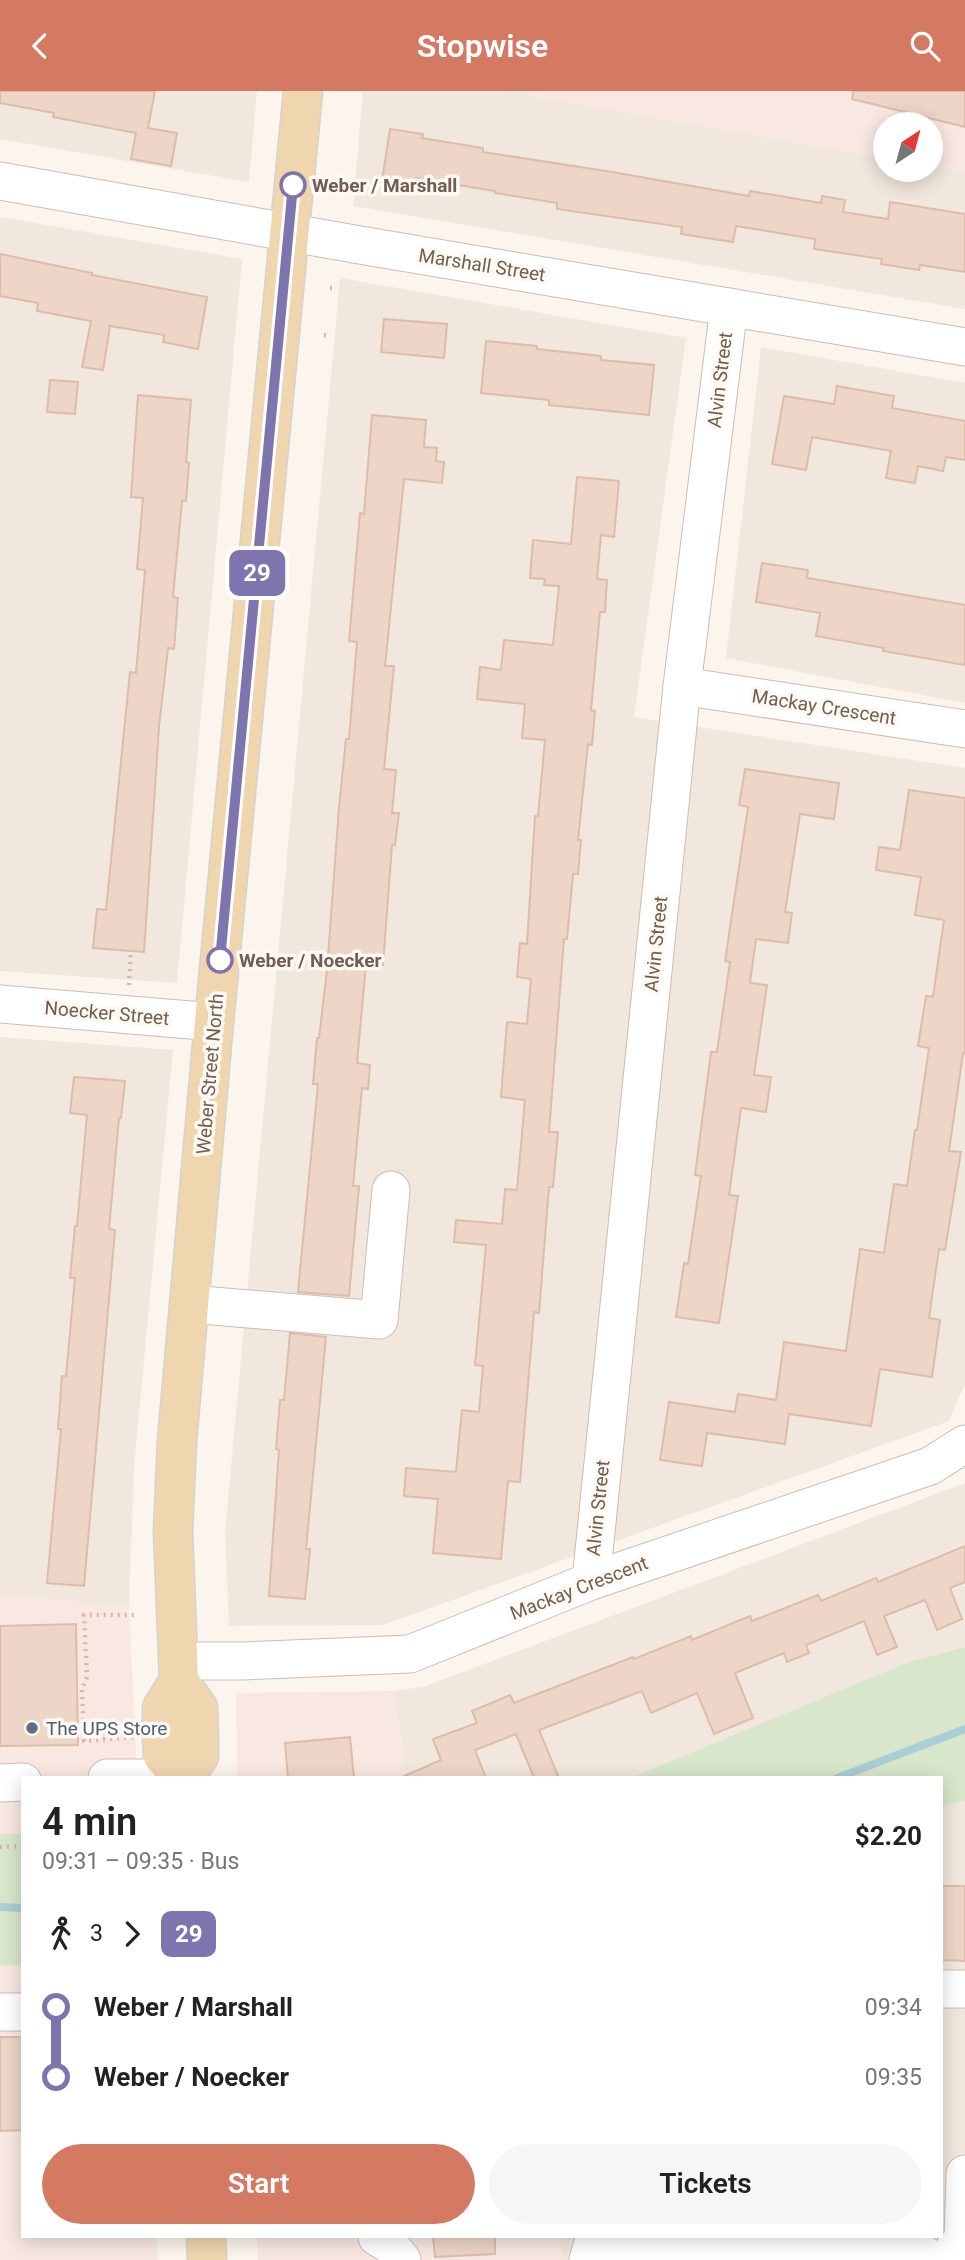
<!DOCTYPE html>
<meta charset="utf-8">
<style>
:root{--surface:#fff;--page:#f6f6f6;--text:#222;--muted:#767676;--accent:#d47962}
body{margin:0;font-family:Roboto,sans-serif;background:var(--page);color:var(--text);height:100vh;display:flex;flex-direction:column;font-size:26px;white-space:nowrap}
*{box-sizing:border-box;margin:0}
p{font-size:23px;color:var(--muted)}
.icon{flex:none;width:38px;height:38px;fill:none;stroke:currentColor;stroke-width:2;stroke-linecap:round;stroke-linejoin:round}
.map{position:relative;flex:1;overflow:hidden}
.drawer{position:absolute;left:21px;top:1685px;width:922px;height:462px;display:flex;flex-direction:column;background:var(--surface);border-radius:0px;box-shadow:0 4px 18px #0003}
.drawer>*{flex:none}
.badge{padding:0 14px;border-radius:10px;font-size:24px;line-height:46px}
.needle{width:46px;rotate:36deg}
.controls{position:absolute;left:873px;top:21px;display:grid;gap:14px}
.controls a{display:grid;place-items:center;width:70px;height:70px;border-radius:50%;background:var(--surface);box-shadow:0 4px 18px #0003;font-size:35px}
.map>.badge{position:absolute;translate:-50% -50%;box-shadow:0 0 0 4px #fff}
.legs{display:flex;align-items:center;gap:10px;height:77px;padding:0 21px;font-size:23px}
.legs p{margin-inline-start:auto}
.head{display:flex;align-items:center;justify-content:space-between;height:119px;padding:0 21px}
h1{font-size:38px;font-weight:600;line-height:52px}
.cta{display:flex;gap:14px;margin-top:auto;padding:14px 21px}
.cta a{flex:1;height:80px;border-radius:42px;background:var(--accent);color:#fff;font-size:28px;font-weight:600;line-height:80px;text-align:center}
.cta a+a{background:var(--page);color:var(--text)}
ul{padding:0 21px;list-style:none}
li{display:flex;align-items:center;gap:24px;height:70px;font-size:26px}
li i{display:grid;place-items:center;width:10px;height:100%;margin:0 9px;background:currentColor}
li i::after{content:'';width:18px;height:18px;margin:-9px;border:5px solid;border-radius:50%;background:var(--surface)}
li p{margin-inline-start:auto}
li:first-child i{background:linear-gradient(#0000 50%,currentColor 0)}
li:last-child i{background:linear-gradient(currentColor 50%,#0000 0)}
header{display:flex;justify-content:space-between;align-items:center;height:91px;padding:0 21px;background:var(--accent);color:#fff;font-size:32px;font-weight:600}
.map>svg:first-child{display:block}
.residential{fill:#f1e7dc}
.commercial{fill:#f9e8e2}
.green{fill:#d8e7cc}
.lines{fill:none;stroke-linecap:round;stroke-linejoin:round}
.stream{stroke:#aaced3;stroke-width:8}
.building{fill:#edd5c8;stroke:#ddbcaa;stroke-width:2}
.minor-casing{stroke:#ccbdb3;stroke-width:39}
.major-casing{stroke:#d8d2cf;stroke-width:41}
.path{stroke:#d2b9aa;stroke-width:4.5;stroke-dasharray:2 5;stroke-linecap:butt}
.minor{stroke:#fff;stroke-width:37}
.major{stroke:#f0d6ae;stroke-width:38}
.line-1-casing{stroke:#fff;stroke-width:16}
.line-1{stroke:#7e74ae;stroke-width:10}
.stop-1-dot{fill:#fff;stroke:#7e74ae;stroke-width:3.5}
.service-dot{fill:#5c6f8a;stroke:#fdf9f3;stroke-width:2.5}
.labels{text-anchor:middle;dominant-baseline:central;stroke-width:7;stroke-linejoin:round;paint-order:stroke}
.stop-label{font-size:19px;font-weight:bold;fill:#735d52;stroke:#fdf9f3;text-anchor:start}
.street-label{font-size:19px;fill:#735d52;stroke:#fdf9f3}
.service-label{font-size:19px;fill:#4e5e75;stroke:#fdf9f3;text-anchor:start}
</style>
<header><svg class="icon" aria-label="back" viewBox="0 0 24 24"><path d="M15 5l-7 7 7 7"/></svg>Stopwise<svg class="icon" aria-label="search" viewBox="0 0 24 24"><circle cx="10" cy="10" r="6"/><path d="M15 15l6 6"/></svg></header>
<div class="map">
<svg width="965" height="2169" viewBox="0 0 965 2169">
<rect width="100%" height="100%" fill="#fbf5ed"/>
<g class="residential">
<polygon points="0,0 257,0 249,91 0,48"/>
<polygon points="363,0 507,0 885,67 886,79 931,79 931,75 965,81 965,218 353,115"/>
<polygon points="0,126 242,168 177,892 0,880"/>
<polygon points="340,187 686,247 634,626 965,677 965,1293 949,1330 383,1534 229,1535 225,1442"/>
<polygon points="761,256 965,292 965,612 726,567"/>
<polygon points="0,946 173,959 134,1376 129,1515 0,1505"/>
<polygon points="965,1392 965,1556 906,1572 630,1687 407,1687 393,1600 423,1596"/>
<polygon points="965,1676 965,2169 561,2169 560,2146 942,2146 942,1687"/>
</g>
<g class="commercial">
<polygon points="507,0 965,0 965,81 931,75 931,33 886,33 885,67"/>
<polygon points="0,1505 129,1515 137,1687 23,1687 23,1743 0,1743"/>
<polygon points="393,1600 407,1687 237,1687 236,1602"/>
<polygon points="23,1874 23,2146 156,2146 158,2169 0,2169 0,1875"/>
<polygon points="257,2146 560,2146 561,2169 258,2169"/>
</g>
<g class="green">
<polygon points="965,1556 965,1709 942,1715 942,1687 630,1687 906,1572"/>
<polygon points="0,1743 23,1743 23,1874 0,1875"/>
</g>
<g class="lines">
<g class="stream">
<polyline points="837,1687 965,1638"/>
<polyline points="0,1816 23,1817"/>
</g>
</g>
<g class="building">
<polygon points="0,0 155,0 148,37 177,42 171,75 131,68 136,42 53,26 54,22 0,12"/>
<polygon points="853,0 965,0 965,36 852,8"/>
<polygon points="390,38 423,43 422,47 483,57 483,61 612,81 749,105 750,100 821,112 822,105 845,109 843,121 888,128 890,111 965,123 965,181 920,174 919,179 881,173 882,168 814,158 815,148 736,135 733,151 681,143 682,136 557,118 557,112 495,102 495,100 416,87 415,95 382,90"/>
<polygon points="0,163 92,182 92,184 207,206 198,258 163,251 164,244 110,235 103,279 82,276 91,230 37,220 38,212 0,205"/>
<polygon points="384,228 447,233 444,267 381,261"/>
<polygon points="486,250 537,255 537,258 601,265 601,269 654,274 649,324 549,314 549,309 481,302"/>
<polygon points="50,289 78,291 75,323 47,321"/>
<polygon points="837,295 894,305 892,317 965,330 965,369 946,366 943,380 918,375 915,392 886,387 891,360 812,346 806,379 772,373 784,305 834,313"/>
<polygon points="138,304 191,309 186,371 189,372 186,410 182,410 173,506 178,507 174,558 168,557 159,636 144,861 93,857 97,818 106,819 130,581 136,582 145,479 137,478 143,407 131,406"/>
<polygon points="372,324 426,329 424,356 437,357 436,370 444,371 442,392 404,388 385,575 394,575 384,678 396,679 392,722 399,722 395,754 392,754 383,874 366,873 357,972 370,974 368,998 362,997 353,1095 359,1095 349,1205 298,1201 318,993 313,993 317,947 319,947 327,879 339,717 346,648 349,648 357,551 349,550 360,422 364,423"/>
<polygon points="577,386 619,390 614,446 601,444 597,488 607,489 605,521 600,521 591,619 595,620 592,654 588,653 578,749 581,749 578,783 573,783 567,848 564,848 549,1041 558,1041 553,1096 549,1096 539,1222 534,1221 520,1391 508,1390 501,1468 433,1462 438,1408 404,1405 406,1377 456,1381 462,1319 479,1321 483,1275 475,1274 486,1154 454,1151 456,1129 502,1133 505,1098 517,1099 525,1009 501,1006 507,931 527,933 531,888 517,886 520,852 527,853 535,725 538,725 545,649 522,647 525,613 477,608 480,576 501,579 504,549 553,554 559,495 544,494 545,488 530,487 533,449 571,453"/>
<polygon points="762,472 808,479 807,487 965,514 965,574 883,560 884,557 816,545 820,522 756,511"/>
<polygon points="745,678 839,692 834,728 800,723 785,821 792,822 788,852 756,848 750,892 767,894 754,984 771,986 766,1021 741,1017 729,1104 738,1105 719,1232 676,1226 684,1172 688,1173 701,1085 695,1084 711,961 717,961 730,871 725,870 748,716 739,714"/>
<polygon points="909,699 965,707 965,962 963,962 949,1060 961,1061 945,1159 939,1158 929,1227 940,1229 932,1286 880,1278 871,1335 789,1323 785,1353 707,1342 702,1375 660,1369 669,1311 735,1321 738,1303 776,1309 784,1251 846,1260 860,1158 884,1162 894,1093 907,1095 915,1039 917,1039 929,957 918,955 926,905 933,906 944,829 915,824 921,786 876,779 879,756 900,759"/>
<polygon points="74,986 125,990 121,1027 119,1027 109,1138 115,1139 84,1495 47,1492 61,1338 58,1338 62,1285 66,1285 75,1187 70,1187 75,1135 77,1135 87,1024 70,1022"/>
<polygon points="290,1242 326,1246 306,1458 310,1458 305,1508 269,1505 279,1359 276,1358 280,1309 284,1309"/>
<polygon points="965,1455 965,1491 950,1497 962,1528 937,1539 925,1509 884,1525 897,1556 877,1564 864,1530 806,1554 809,1562 787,1571 784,1562 735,1582 753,1627 714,1643 697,1602 651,1622 642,1600 539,1639 559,1687 534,1687 516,1643 475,1659 486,1687 400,1687 441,1669 433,1648 477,1632 472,1620 510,1604 514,1612 633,1566 634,1568 691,1545 692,1549 750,1525 752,1530 818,1504 821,1510 876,1487 878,1491"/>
<polygon points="76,1533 78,1654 0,1655 0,1535"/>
<polygon points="350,1646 354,1687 288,1687 285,1652"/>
<polygon points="942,1795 965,1795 965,1870 942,1869"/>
<polygon points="0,1946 23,1946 23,2039 0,2040"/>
<polygon points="433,2146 495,2146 495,2163 435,2166"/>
</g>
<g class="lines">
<g class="minor-casing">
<g id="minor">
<polyline points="0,90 354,153 965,256"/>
<polyline points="682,595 965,638"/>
<polyline points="0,913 214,931"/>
<polyline points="190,1213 379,1229 391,1099"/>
<polyline points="591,1490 682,595 729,216"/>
<polyline points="178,1570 242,1570 410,1563 591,1490 930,1375 965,1353"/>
<polyline points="107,1687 165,1687"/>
<polyline points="0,1692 23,1691"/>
<polyline points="942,1898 965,1898"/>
<polyline points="0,1921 23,1921"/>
<polyline points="377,2146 389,2153 402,2169"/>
<polyline points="588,2169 592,2155 913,2156 932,2169"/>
<polyline points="945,2169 963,2148 965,2083"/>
</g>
</g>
<g class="major-casing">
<g id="major">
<polyline points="179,1590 162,1617 162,1646 163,1665 182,1687"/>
<polyline points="184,1687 199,1665 199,1648 198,1617 179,1590 173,1441 177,1350 214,931 303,0"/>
<polyline points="206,2146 207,2169"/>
</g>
</g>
<g class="path">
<polyline points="330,197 335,197"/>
<polyline points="324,244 330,245"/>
<polyline points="129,894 131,860"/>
<polyline points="133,1646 84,1650 82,1598 87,1586 84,1524 135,1524"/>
<polyline points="0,1756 23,1755"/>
</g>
<use href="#minor" class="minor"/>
<use href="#major" class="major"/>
</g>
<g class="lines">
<g class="line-1-casing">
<polyline id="line-1" points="220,869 293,94"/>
</g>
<use href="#line-1" class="line-1"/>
</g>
<g class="stop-1-dot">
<circle cx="293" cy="94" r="12"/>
<circle cx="220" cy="869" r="12"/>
</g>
<circle class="service-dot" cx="32" cy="1637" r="7"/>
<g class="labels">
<g class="stop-label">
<text x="312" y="94">Weber / Marshall</text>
<text x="239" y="869">Weber / Noecker</text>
</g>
<g class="street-label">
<text transform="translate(482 174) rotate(9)">Marshall Street</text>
<text transform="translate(720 289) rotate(-83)">Alvin Street</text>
<text transform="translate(824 616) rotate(9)">Mackay Crescent</text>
<text transform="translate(656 853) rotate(-84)">Alvin Street</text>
<text transform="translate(107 922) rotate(5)">Noecker Street</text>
<text transform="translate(210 983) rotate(-85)">Weber Street North</text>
<text transform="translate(598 1417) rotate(-84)">Alvin Street</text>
<text transform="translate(579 1497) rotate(-21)">Mackay Crescent</text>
</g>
<g class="service-label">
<text x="46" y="1637">The UPS Store</text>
</g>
</g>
</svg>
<div class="controls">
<a><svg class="needle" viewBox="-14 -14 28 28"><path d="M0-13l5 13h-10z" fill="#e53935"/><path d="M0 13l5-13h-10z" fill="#767676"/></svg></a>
</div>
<b class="badge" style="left:257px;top:482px;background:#7e74ae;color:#fff">29</b>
<section class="drawer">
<div class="head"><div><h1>4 min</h1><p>09:31 – 09:35 · Bus</p></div><b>$2.20</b></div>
<div class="legs"><svg class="icon" aria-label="walk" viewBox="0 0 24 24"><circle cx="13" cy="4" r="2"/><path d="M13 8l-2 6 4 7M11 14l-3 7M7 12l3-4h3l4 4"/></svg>3<svg class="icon" aria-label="forward" viewBox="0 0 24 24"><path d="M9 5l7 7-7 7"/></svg><b class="badge" style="background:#7e74ae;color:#fff">29</b></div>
<ul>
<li><i style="color:#7e74ae"></i><b>Weber / Marshall</b><p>09:34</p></li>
<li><i style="color:#7e74ae"></i><b>Weber / Noecker</b><p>09:35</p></li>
</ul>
<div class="cta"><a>Start</a><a>Tickets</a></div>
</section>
</div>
